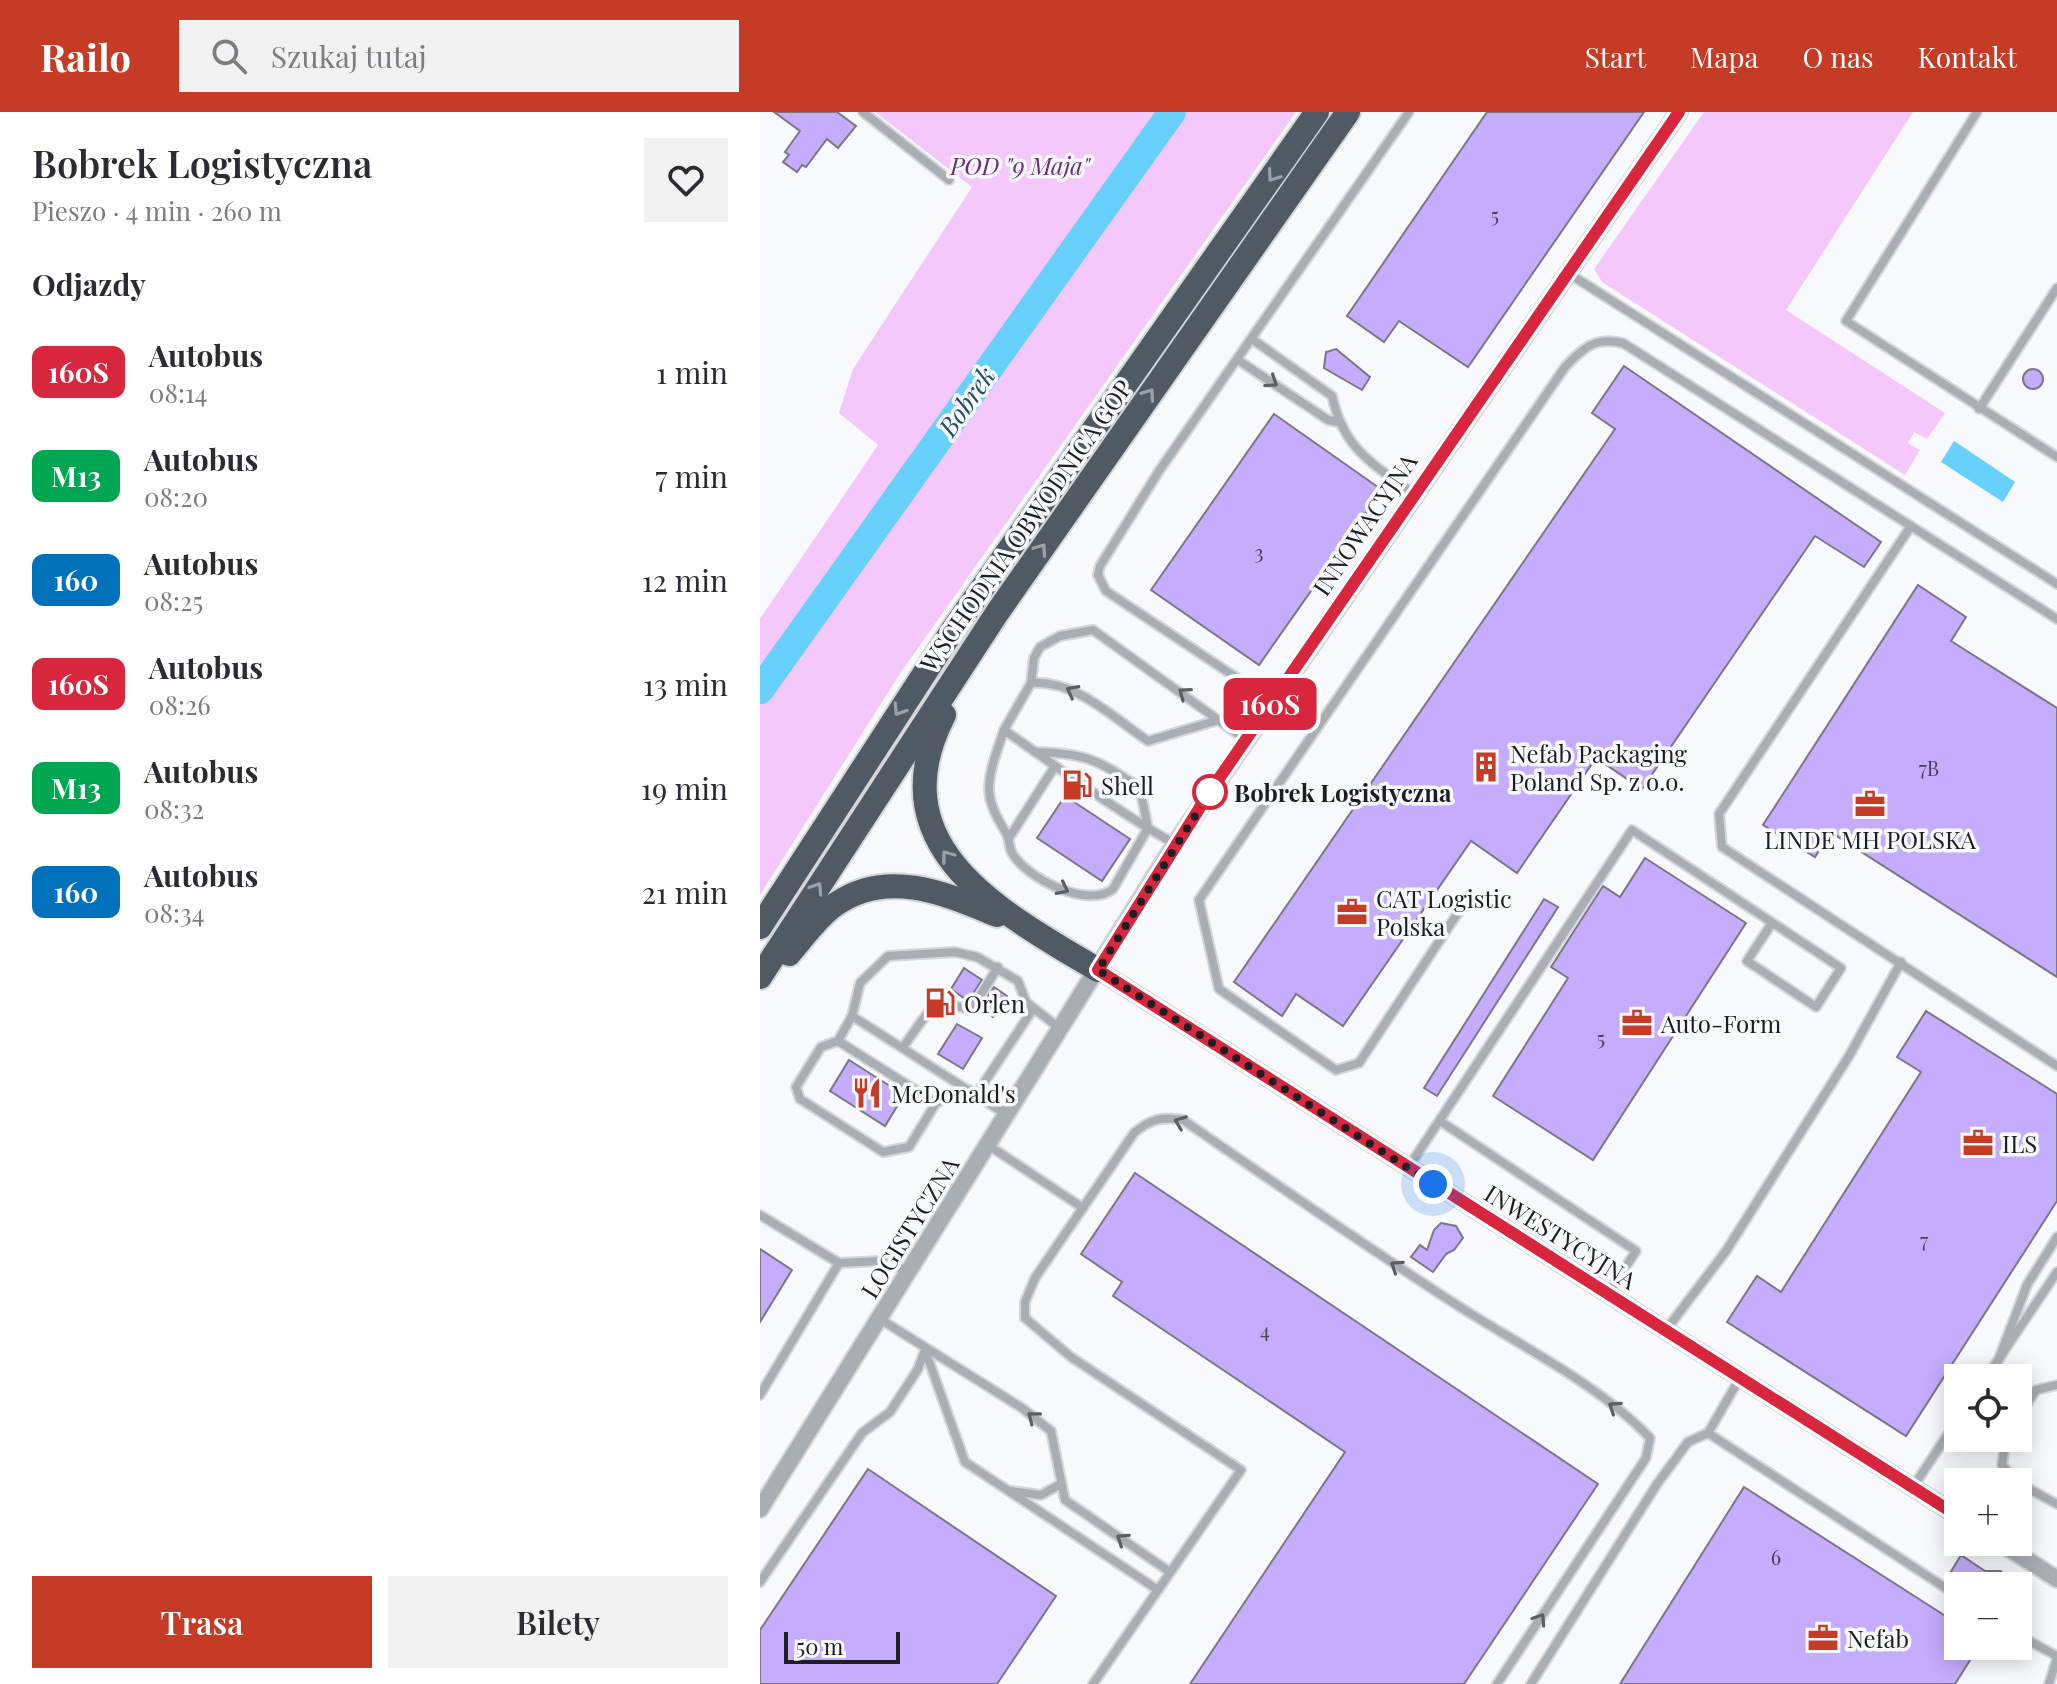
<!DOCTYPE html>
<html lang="pl">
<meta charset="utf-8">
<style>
:root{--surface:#fff;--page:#f2f2f3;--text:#2b2b33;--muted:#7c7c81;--accent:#c63b25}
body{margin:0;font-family:"Playfair Display",serif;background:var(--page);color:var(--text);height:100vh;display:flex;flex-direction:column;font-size:30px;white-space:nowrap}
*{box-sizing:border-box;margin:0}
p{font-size:26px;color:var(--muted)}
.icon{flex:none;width:44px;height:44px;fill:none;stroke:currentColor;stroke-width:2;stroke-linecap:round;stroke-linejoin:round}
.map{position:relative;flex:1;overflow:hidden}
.panel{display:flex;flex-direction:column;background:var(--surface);width:760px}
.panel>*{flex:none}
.badge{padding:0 16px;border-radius:12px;font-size:28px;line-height:52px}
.tools{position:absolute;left:1184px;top:1252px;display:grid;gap:16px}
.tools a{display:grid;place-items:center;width:88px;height:88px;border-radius:0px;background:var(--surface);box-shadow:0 4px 20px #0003;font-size:40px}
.scale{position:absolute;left:24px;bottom:20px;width:116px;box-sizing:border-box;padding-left:8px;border:4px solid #1c1e23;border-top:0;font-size:22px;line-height:28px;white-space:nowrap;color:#1c1e23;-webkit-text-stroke:6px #f8f9fc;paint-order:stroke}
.you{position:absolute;width:40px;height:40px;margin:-20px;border:6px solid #fff;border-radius:50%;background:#1a73e8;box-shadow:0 0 0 12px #1a73e833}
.map>.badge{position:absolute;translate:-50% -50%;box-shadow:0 0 0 4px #fff}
h2{padding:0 32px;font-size:30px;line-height:72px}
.round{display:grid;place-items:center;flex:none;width:84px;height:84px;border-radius:0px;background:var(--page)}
.headline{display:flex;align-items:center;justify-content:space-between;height:136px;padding:0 32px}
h1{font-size:38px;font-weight:600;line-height:60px}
.action{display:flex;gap:16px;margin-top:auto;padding:16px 32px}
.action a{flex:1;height:92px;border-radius:0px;background:var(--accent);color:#fff;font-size:32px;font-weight:600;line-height:92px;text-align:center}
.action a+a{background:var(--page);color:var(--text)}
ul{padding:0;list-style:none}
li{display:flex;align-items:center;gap:24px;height:104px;padding:0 32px}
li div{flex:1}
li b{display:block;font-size:30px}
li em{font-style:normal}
li .badge{min-width:88px;font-weight:700;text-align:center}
header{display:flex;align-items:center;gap:48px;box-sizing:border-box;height:112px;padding:0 40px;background:var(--accent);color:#fff}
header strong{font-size:38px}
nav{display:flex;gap:44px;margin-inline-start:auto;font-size:28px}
.search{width:560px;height:72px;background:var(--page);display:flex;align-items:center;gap:20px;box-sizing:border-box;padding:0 28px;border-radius:0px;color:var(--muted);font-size:30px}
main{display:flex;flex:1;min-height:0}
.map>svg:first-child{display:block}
.green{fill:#f4c8fb}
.water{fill:#67d1fc}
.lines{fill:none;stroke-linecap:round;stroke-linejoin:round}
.river{stroke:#67d1fc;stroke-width:28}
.building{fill:#c5acfd;stroke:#7b7785;stroke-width:2}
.lane-casing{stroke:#d5d6d9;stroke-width:12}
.street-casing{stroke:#d5d6d9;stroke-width:20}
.highway-casing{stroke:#d5d6d9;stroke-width:28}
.lane{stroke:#a9aeb4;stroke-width:8}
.street{stroke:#a9aeb4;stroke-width:16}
.highway{stroke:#505a65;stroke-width:24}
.oneway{stroke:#9ca2a9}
.oneway2{stroke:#5b5f64}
.line-casing{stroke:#fff;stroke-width:18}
.line{stroke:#d7263d;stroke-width:12}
.walk{stroke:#1c1e23;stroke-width:8;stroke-dasharray:0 14.4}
.stop-dot{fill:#fff;stroke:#d7263d;stroke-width:4}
.labels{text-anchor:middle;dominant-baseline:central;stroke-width:7;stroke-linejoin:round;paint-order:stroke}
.number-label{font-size:20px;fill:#46425a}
.park-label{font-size:24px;font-style:italic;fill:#702b7c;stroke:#f8f9fc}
.street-label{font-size:24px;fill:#1c1e23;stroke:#f8f9fc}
.poi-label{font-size:24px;fill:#1c1e23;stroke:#f8f9fc;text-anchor:start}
.stop-label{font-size:24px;font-weight:bold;fill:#1c1e23;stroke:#f8f9fc;text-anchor:start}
.water-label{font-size:26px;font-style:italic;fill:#224f62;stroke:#f8f9fc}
</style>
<header>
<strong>Railo</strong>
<div class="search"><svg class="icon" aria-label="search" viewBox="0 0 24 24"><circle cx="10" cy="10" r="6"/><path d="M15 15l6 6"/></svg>Szukaj tutaj</div>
<nav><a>Start</a><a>Mapa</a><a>O nas</a><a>Kontakt</a></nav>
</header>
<main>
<section class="panel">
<div class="headline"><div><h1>Bobrek Logistyczna</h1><p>Pieszo · 4 min · 260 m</p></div><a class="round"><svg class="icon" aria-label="heart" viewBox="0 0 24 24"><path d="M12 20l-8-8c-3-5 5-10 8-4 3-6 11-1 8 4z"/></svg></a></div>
<h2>Odjazdy</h2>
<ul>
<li><span class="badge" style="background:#d7263d;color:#fff">160S</span><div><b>Autobus</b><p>08:14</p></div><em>1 min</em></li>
<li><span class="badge" style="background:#00a651;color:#fff">M13</span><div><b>Autobus</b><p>08:20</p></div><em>7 min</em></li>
<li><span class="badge" style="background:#0072bc;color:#fff">160</span><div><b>Autobus</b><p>08:25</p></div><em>12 min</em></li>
<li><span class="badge" style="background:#d7263d;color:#fff">160S</span><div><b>Autobus</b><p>08:26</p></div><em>13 min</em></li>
<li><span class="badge" style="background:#00a651;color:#fff">M13</span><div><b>Autobus</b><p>08:32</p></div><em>19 min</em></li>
<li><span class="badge" style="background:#0072bc;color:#fff">160</span><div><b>Autobus</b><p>08:34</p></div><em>21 min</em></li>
</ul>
<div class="action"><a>Trasa</a><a>Bilety</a></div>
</section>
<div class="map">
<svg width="1297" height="1572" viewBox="0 0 1297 1572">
<rect width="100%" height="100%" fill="#f8f9fc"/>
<g class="green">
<polygon points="115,0 536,0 141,560 0,783 0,507 118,333 79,301 93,257 212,75"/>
<polygon points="944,0 1153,0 1026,198 1185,301 1167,327 1154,320 1148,331 1160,338 1145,363 842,170 834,157"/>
</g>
<polygon class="water" points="1194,329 1255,370 1243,390 1181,350"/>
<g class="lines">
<polyline class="river" points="0,578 412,0"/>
</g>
<g class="building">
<polygon points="14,0 77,0 96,14 78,36 67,27 46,55 42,53 37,60 23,50 29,43 25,40 40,19"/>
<polygon points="727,0 884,0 708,255 639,209 624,230 587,204"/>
<polygon points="576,237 610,265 602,278 564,256 566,240"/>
<polygon points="864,254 1121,430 1104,455 1055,424 882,677 836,646 757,761 711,729 583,914 536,882 522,904 474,870 855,317 832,301"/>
<circle cx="1273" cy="267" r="10"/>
<polygon points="514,302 622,378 499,553 391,478"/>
<polygon points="1158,473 1206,505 1191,529 1297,596 1297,865 1070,720 1055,745 1003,713"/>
<polygon points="305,684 370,727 342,769 277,726"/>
<polygon points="885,746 986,811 833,1048 733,984 808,866 791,855 843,774 860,785"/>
<polygon points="784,787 798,795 677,984 664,976"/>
<polygon points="204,856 222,868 208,889 191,877"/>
<polygon points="234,875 247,884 233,905 220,896"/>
<polygon points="1166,899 1297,982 1297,1089 1146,1324 967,1210 997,1164 1021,1180 1161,960 1137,945"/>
<polygon points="197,912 222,926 203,957 178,942"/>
<polygon points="89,948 144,983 125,1014 70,979"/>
<polygon points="375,1061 838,1372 704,1572 430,1572 585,1340 353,1184 362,1170 321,1142"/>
<polygon points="681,1111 696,1114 703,1126 694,1138 686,1142 673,1160 651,1145 660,1133 667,1138 674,1118"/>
<polygon points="0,1137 32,1158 0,1210"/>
<polygon points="108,1357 296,1484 237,1572 0,1572 0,1518"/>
<polygon points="984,1375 1198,1512 1198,1534 1219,1534 1195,1572 860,1572"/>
<polygon points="1201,1443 1225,1459 1241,1459 1252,1474 1208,1474 1189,1463"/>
</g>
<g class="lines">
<g class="lane-casing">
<g id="lane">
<polyline points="103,0 189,68"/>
<polyline points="1217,0 1086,209 1297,345"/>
<polyline points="808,161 1297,472"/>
<path d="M492,227l80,57c12,54 40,67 82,98"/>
<polyline points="478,248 568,308 578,310"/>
<polyline points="1219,297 1297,176"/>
<polyline points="1151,414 959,702 962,735 1297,954"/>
<path d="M271,571c45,-3 81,34 117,58l67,-20"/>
<polyline points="492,576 346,479 338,463 340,454 399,359 649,0"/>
<polyline points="244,618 271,571 274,546 280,535 300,524 333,518 486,628"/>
<path d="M275,640c51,1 63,8 105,36l8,40 -35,61c-25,20 -86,-10 -101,-36 -3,-5 -2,-12 -5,-18 -8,-15 -17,-27 -18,-45 0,-21 9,-41 15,-60 56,39 111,80 171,114"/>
<polyline points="249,726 295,654"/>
<path d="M709,784l-110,167 -23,7 -117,-81 -20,-89 366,-533c19,-20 30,-30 58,-24l434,276"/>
<polyline points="78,929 92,904"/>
<polyline points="143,935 171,896 192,893 211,898 238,855"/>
<polyline points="216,983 273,897"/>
<polyline points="176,991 78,929 61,935 36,975 40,987 123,1040 149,1035 176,991 209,978"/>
<polyline points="247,1003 92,904 100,871 128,844 195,840 217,845 258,869 266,890 299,916"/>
<polyline points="680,1009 876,1139 848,1182"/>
<polyline points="228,1033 323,1096"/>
<polyline points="648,1056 872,718 1081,856 1056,895 987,849 1012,811"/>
<polyline points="0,1103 79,1151 121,1149 148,1159"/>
<polyline points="120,1207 262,1296 291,1319 305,1388 410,1460"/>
<polyline points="906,1218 966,1139 1089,944 1141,850"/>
<polyline points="165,1238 205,1350 398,1478"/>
<polyline points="1238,1249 1267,1173 1297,1125"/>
<polyline points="980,1266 948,1321 1198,1484"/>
<polyline points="1226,1266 1297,1160"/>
<polyline points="0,1283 79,1151"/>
<polyline points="1258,1306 1276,1278 1297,1273"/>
<polyline points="1246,1326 1242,1353 1257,1370"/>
<polyline points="1258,1371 1297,1392"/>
<polyline points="1153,1375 1198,1307"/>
<polyline points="251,1379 281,1383 299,1373"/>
<polyline points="0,1470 102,1321 130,1300 158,1257 165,1238"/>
<polyline points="1258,1523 1297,1544"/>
<path d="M333,1572l148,-214 -170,-113 -46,-39v-16l10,-24 99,-145c16,-14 29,-17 49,-13 92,63 183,127 277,187 61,39 141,79 190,131l-4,20 -149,226"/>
<polyline points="771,1572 897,1372 928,1330 948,1321"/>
<polyline points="1289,1572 1297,1546"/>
</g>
</g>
<g class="street-casing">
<g id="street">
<polyline points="338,858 1198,1404"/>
<polyline points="0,1397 415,732 919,0"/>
<polyline points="1239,1430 1297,1467"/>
</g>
</g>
<g class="highway-casing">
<g id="highway">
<path d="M184,603c-68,132 57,197 154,255"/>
<polyline points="0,815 192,519 557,0"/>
<path d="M29,842c14,-16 29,-38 47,-50 52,-36 110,-10 161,11"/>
<polyline points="0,865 237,501 588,0"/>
</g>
</g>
<use href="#lane" class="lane"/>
<use href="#street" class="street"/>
<use href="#highway" class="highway"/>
</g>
<defs><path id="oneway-chevron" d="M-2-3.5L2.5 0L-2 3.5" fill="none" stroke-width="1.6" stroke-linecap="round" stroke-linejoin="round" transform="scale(2)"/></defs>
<g class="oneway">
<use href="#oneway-chevron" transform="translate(513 64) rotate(125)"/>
<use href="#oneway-chevron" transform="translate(389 282) rotate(-55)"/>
<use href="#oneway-chevron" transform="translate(281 437) rotate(-55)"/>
<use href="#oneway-chevron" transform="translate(139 598) rotate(123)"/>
<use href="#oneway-chevron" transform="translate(187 744) rotate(-127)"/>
<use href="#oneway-chevron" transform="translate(57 776) rotate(-57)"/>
</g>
<g class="oneway2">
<use href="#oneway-chevron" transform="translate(512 270) rotate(34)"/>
<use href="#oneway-chevron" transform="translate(312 579) rotate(-152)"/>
<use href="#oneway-chevron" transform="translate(424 581) rotate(-144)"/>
<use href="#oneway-chevron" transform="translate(303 777) rotate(27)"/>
<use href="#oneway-chevron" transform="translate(420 1010) rotate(-159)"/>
<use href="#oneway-chevron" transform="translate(636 1154) rotate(-146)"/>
<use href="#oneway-chevron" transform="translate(854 1295) rotate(-146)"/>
<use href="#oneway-chevron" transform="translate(273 1305) rotate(-142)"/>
<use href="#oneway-chevron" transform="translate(362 1427) rotate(-146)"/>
<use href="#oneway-chevron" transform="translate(780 1507) rotate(-57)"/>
</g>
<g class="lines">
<g class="line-casing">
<polyline id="line" points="919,0 449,681 338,858 1198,1404"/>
</g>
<use href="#line" class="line"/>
<polyline class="walk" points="450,680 338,858 673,1072"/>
</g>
<defs>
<g id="building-bare" transform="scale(2.4)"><path d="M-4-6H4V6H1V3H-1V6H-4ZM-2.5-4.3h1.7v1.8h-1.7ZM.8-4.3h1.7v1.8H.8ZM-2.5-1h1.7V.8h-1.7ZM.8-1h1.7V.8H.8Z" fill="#c63b25" stroke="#f8f9fc" stroke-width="2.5" paint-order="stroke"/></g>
<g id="fuel-bare" transform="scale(2.4)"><path d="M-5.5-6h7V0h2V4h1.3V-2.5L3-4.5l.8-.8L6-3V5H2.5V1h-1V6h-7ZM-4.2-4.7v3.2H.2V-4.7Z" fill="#c63b25" stroke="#f8f9fc" stroke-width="2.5" paint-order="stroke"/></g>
<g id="office-bare" transform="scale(2.4)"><path d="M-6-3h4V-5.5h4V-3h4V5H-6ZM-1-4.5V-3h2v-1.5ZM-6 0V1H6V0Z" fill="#c63b25" stroke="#f8f9fc" stroke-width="2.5" paint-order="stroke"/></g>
<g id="restaurant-bare" transform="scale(2.4)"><path d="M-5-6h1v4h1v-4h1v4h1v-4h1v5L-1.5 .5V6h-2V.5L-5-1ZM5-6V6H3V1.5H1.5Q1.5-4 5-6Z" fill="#c63b25" stroke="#f8f9fc" stroke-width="2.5" paint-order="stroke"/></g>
</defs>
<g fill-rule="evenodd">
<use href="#building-bare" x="726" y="655"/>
<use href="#fuel-bare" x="317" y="673"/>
<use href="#office-bare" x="1110" y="692"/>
<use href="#office-bare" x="592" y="800"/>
<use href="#fuel-bare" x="180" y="891"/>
<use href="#office-bare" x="877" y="911"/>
<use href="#restaurant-bare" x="107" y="981"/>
<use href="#office-bare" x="1218" y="1031"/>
<use href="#office-bare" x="1063" y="1526"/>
</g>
<circle class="stop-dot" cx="450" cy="680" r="16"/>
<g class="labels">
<g class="number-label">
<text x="735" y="102">5</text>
<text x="499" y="439">3</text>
<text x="1169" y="655">7B</text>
<text x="841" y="925">5</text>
<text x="1164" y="1127">7</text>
<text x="505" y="1217">4</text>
<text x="1016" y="1444">6</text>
</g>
<g class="park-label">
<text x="260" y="53">POD "9 Maja"</text>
</g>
<g class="street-label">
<text transform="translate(604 412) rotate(-56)">INNOWACYJNA</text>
<text transform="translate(265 413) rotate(-55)">WSCHODNIA OBWODNICA GOP</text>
<text transform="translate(149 1115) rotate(-58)">LOGISTYCZNA</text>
<text transform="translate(801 1124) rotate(32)">INWESTYCYJNA</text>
</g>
<g class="poi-label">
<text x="750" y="641">Nefab Packaging<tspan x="750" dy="28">Poland Sp. z o.o.</tspan></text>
<text x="341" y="673">Shell</text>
<text x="1110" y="727" text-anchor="middle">LINDE MH POLSKA</text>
<text x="616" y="786">CAT Logistic<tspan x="616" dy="28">Polska</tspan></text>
<text x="204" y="891">Orlen</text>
<text x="901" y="911">Auto-Form</text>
<text x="131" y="981">McDonald's</text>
<text x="1242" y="1031">ILS</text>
<text x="1087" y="1526">Nefab</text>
</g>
<g class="stop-label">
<text x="474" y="680">Bobrek Logistyczna</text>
</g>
<g class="water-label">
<text transform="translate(206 289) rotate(-55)">Bobrek</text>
</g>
</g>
</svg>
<div class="tools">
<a><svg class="icon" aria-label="locate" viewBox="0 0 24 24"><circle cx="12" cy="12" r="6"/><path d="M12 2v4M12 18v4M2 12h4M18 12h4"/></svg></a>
<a>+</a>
<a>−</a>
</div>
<div class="scale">50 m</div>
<div class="you" style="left:673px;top:1072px"></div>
<b class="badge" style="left:510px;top:592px;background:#d7263d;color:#fff">160S</b>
</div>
</main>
